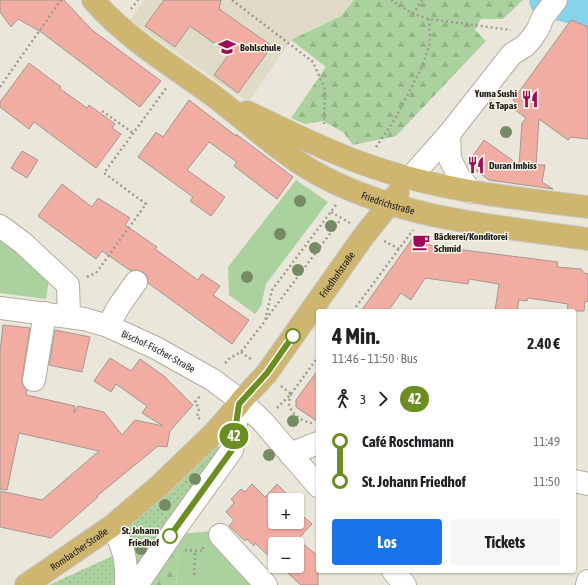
<!DOCTYPE html>
<html lang="de">
<meta charset="utf-8">
<style>
:root{--surface:#fff;--page:#f6f6f6;--text:#202124;--muted:#757577;--accent:#1a73e8}
body{margin:0;font-family:"Asap Condensed",sans-serif;background:var(--page);color:var(--text);height:100vh;display:flex;flex-direction:column;font-size:15px;white-space:nowrap}
*{box-sizing:border-box;margin:0}
p{font-size:13px;color:var(--muted)}
.icon{flex:none;width:22px;height:22px;fill:none;stroke:currentColor;stroke-width:2;stroke-linecap:round;stroke-linejoin:round}
.map{position:relative;flex:1;overflow:hidden}
.sheet{position:absolute;left:316px;top:309px;width:260px;height:264px;display:flex;flex-direction:column;background:var(--surface);border-radius:4px;box-shadow:0 1px 3px #0004}
.sheet>*{flex:none}
.badge{padding:0 8px;border-radius:13px;font-size:14px;line-height:26px}
.controls{position:absolute;left:268px;top:493px;display:grid;gap:8px}
.controls a{display:grid;place-items:center;width:36px;height:36px;border-radius:4px;background:var(--surface);box-shadow:0 1px 3px #0004;font-size:20px}
.map>.badge{position:absolute;translate:-50% -50%;box-shadow:0 0 0 2px #fff}
.legs{display:flex;align-items:center;gap:6px;height:44px;padding:0 16px;font-size:13px}
.legs p{margin-inline-start:auto}
.head{display:flex;align-items:center;justify-content:space-between;height:68px;padding:0 16px}
h1{font-size:22px;font-weight:700;line-height:30px}
.action{display:flex;gap:8px;margin-top:auto;padding:8px 16px}
.action a{flex:1;height:46px;border-radius:4px;background:var(--accent);color:#fff;font-size:16px;font-weight:700;line-height:46px;text-align:center}
.action a+a{background:var(--page);color:var(--text)}
ul{padding:0 16px;list-style:none}
li{display:flex;align-items:center;gap:14px;height:40px;font-size:15px}
li i{display:grid;place-items:center;width:6px;height:100%;margin:0 5px;background:currentColor}
li i::after{content:'';width:10px;height:10px;margin:-5px;border:3px solid;border-radius:50%;background:var(--surface)}
li p{margin-inline-start:auto}
li:first-child i{background:linear-gradient(#0000 50%,currentColor 0)}
li:last-child i{background:linear-gradient(currentColor 50%,#0000 0)}
.map>svg:first-child{display:block}
.built{fill:#dfdbc7}
.green{fill:#abd29e}
.forest{fill:url(#forest-firs)}
.park{fill:url(#park-dots)}
.lines{fill:none;stroke-linecap:round;stroke-linejoin:round}
.river{stroke:#86d3ea;stroke-width:34}
.building{fill:#f2ada3;stroke:#a39693}
.minor-casing{stroke:#b0aea2;stroke-width:24}
.major-casing{stroke:#c9c8c7;stroke-width:24}
.path{stroke:#9d9a91;stroke-width:2.5;stroke-dasharray:2 3;stroke-linecap:butt}
.minor{stroke:#fff;stroke-width:22}
.major{stroke:#ceb570;stroke-width:22}
.tree{fill:#768a66}
.line-1-casing{stroke:#fff;stroke-width:9}
.line-1{stroke:#6b8e23;stroke-width:6}
.stop-1-dot{fill:#fff;stroke:#6b8e23;stroke-width:2}
.labels{text-anchor:middle;dominant-baseline:central;stroke-width:3;stroke-linejoin:round;paint-order:stroke}
.poi-label{font-size:10px;font-weight:bold;fill:#1c1b17;stroke:#f7f4e8;text-anchor:start}
.street-label{font-size:10px;fill:#1c1b17;stroke:#f7f4e8}
.stop-label{font-size:10px;font-weight:bold;fill:#1c1b17;stroke:#f7f4e8;text-anchor:end}
</style>
<div class="map">
<svg width="588" height="585" viewBox="0 0 588 585">
<defs>
<pattern id="forest-firs" width="22" height="20" patternUnits="userSpaceOnUse"><rect width="22" height="20" fill="#abd29e"/><path d="M5 1l3.5 6h-7zM16 11l3.5 6h-7z" fill="#93b487"/></pattern>
<pattern id="park-dots" width="8" height="8" patternUnits="userSpaceOnUse"><rect width="8" height="8" fill="#abd29e"/><path d="M2 2h.1M6 6h.1" fill="none" stroke="#93b487" stroke-width="1.8" stroke-linecap="round"/></pattern>
</defs>
<rect width="100%" height="100%" fill="#eae7da"/>
<polygon class="built" points="144,0 354,0 341,16 291,40 250,100 237,95 130,20"/>
<g class="green">
<polygon points="296,180 328,202 266,284 261,306 255,314 229,295 228,267"/>
<polygon points="0,239 49,280 46,299 0,293"/>
<polygon points="212,531 261,585 176,585 179,534"/>
</g>
<g class="forest">
<polygon points="354,0 523,0 503,19 481,19 475,30 486,41 396,136 353,145 343,132 323,121 305,124 291,118 326,67 291,40 341,16"/>
<polygon points="179,534 176,585 143,585"/>
</g>
<g class="park">
<polygon points="213,442 222,450 133,585 120,527"/>
<polygon points="117,554 120,585 49,585"/>
</g>
<g class="lines">
<polyline class="river" points="546,0 588,11"/>
</g>
<g class="building">
<polygon points="0,0 64,0 92,30 161,81 140,107 41,32 18,19 11,27 0,12"/>
<polygon points="164,0 221,0 219,9 272,46 238,93 214,75 229,54 190,26 175,47 145,26"/>
<polygon points="571,20 588,27 588,139 571,137 568,140 539,119 536,165 545,165 542,182 553,189 489,180 467,164 484,140 519,165 522,123 526,118 515,110 519,105 513,100"/>
<polygon points="29,63 61,87 59,88 87,108 89,105 115,124 112,128 121,134 96,168 34,122 29,129 0,107 0,102"/>
<polygon points="189,100 236,136 236,134 293,177 277,199 234,166 237,162 209,142 187,170 225,197 211,216 190,201 193,197 138,157 156,132 163,137"/>
<polygon points="22,151 38,160 27,178 11,168"/>
<polygon points="62,184 92,207 98,198 130,218 125,225 157,247 155,249 198,280 202,274 220,286 213,295 249,320 232,344 148,283 147,276 143,272 137,270 131,271 102,251 96,259 38,216"/>
<polygon points="415,235 432,246 558,262 557,267 581,269 584,273 588,274 588,302 585,301 584,311 567,311 568,304 528,298 527,301 519,300 517,311 495,311 499,284 469,279 468,284 425,278 411,300 401,293 388,311 361,311"/>
<polygon points="3,325 30,328 22,378 22,385 27,390 26,395 75,406 74,413 78,406 104,412 122,435 135,420 163,426 142,413 147,406 116,384 111,392 94,381 110,358 131,371 140,359 164,376 193,405 170,431 167,447 158,446 97,496 98,497 51,538 0,527 0,491 42,500 99,451 19,433 7,490 0,489 0,351"/>
<polygon points="55,330 90,337 82,372 49,365"/>
<polygon points="318,370 318,422 296,407 296,400"/>
<polygon points="252,484 265,497 277,484 286,493 287,500 275,500 275,522 297,522 297,511 312,524 299,538 304,543 303,544 318,556 318,585 301,585 280,566 297,566 297,544 275,544 275,562 255,543 254,546 247,539 245,541 229,526 234,520 226,512 234,503 231,499 241,489 245,492"/>
</g>
<g class="lines">
<g class="minor-casing">
<g id="minor">
<polyline points="449,134 450,159 459,177 472,192"/>
<polyline points="410,178 449,134 512,54 525,46 532,38 538,29 543,17 556,0"/>
<polyline points="0,226 23,243 68,285 69,316"/>
<path id="s1" d="M0,308l84,11 24,7 48,22 57,32 28,21 22,21 55,64"/>
<polyline points="108,326 119,306 136,282"/>
<polyline points="34,380 45,313"/>
<polyline points="290,454 318,443"/>
<polyline points="574,481 588,484"/>
<path d="M112,526c12,22 15,34 14,59"/>
<polyline points="220,535 266,585"/>
<polyline points="393,571 405,585"/>
<polyline points="137,585 175,529 232,450 239,404 241,401"/>
<polyline points="587,585 588,581"/>
</g>
</g>
<g class="major-casing">
<g id="major">
<path id="s2" d="M93,0c32,37 76,64 115,92 36,26 68,58 106,80 84,47 181,54 274,67"/>
<path d="M247,112c39,18 77,38 117,52 72,26 148,34 224,43"/>
<path id="s3" d="M241,401l26,-28 96,-136 35,-44"/>
<path id="s4" d="M26,585l86,-59 48,-41 54,-52 25,-29"/>
</g>
</g>
<g class="path">
<polyline points="232,0 313,62 325,89 324,124"/>
<polyline points="391,0 413,14 429,19 511,30"/>
<polyline points="131,9 138,0"/>
<polyline points="413,14 422,0"/>
<polyline points="0,87 61,0"/>
<polyline points="102,111 133,133"/>
<polyline points="376,147 395,119 423,65 430,43 429,19"/>
<polyline points="331,212 350,223"/>
<polyline points="384,241 399,249"/>
<polyline points="87,277 96,273 146,204 104,173 167,87"/>
<polyline points="353,311 413,230"/>
<polyline points="266,319 341,219"/>
<polyline points="241,352 252,360"/>
<polyline points="225,363 230,358 241,352 265,321 272,290 336,205"/>
<polyline points="281,386 291,394"/>
<path d="M291,394c-1,3 -2,8 -2,10 2,10 13,18 23,19"/>
<polyline points="277,408 291,394 318,357"/>
<polyline points="200,419 197,417 199,408 195,402 200,396"/>
<polyline points="185,550 203,551 203,546"/>
<polyline points="194,575 195,551"/>
</g>
<use href="#minor" class="minor"/>
<use href="#major" class="major"/>
</g>
<g class="tree">
<circle cx="506" cy="132" r="6"/>
<circle cx="300" cy="201" r="6"/>
<circle cx="331" cy="226" r="6"/>
<circle cx="280" cy="234" r="6"/>
<circle cx="315" cy="248" r="6"/>
<circle cx="298" cy="270" r="6"/>
<circle cx="247" cy="277" r="6"/>
<circle cx="293" cy="421" r="6"/>
<circle cx="269" cy="455" r="6"/>
<circle cx="195" cy="479" r="6"/>
<circle cx="165" cy="505" r="6"/>
<circle cx="141" cy="549" r="6"/>
</g>
<g class="lines">
<g class="line-1-casing">
<polyline id="line-1" points="170,536 232,450 239,404 267,373 293,336"/>
</g>
<use href="#line-1" class="line-1"/>
</g>
<defs>
<g id="school-bare" transform="scale(1.38)"><path d="M0-5L7-2L0 1L-7-2ZM-4 1L0 2.5L4 1V4Q0 6-4 4Z" fill="#9d0c58" stroke="#f7f4e8" stroke-width="2.5" paint-order="stroke"/></g>
<g id="restaurant-bare" transform="scale(1.38)"><path d="M-5-6h1v4h1v-4h1v4h1v-4h1v5L-1.5 .5V6h-2V.5L-5-1ZM5-6V6H3V1.5H1.5Q1.5-4 5-6Z" fill="#9d0c58" stroke="#f7f4e8" stroke-width="2.5" paint-order="stroke"/></g>
<g id="cafe-bare" transform="scale(1.38)"><path d="M-5.5-4.5H6V0H3Q3 3.5 0 3.5H-2.5Q-5.5 3.5-5.5 0ZM3-3.2v2h1.7v-2ZM-6 4.5H4V6H-6Z" fill="#9d0c58" stroke="#f7f4e8" stroke-width="2.5" paint-order="stroke"/></g>
</defs>
<g fill-rule="evenodd">
<use href="#school-bare" x="227" y="47"/>
<use href="#restaurant-bare" x="530" y="99"/>
<use href="#restaurant-bare" x="476" y="165"/>
<use href="#cafe-bare" x="421" y="242"/>
</g>
<g class="stop-1-dot">
<circle cx="293" cy="336" r="7"/>
<circle cx="170" cy="536" r="7"/>
</g>
<g class="labels">
<g class="poi-label">
<text x="240" y="47">Bohlschule</text>
<text x="517" y="93" text-anchor="end">Yuma Sushi<tspan x="517" dy="12">&amp; Tapas</tspan></text>
<text x="489" y="165">Duran Imbiss</text>
<text x="434" y="236">Bäckerei/Konditorei<tspan x="434" dy="12">Schmid</tspan></text>
</g>
<g class="street-label">
<text stroke="none"><textPath href="#s2" startOffset="361">Friedrichstraße</textPath></text>
<text stroke="none"><textPath href="#s3" startOffset="159">Friedhofstraße</textPath></text>
<text stroke="none"><textPath href="#s1" startOffset="166">Bischof-Fischer-Straße</textPath></text>
<text stroke="none"><textPath href="#s4" startOffset="64">Rombacher Straße</textPath></text>
</g>
<g class="stop-label">
<text x="159" y="530">St. Johann<tspan x="159" dy="12">Friedhof</tspan></text>
</g>
</g>
</svg>
<div class="controls">
<a>+</a>
<a>−</a>
</div>
<b class="badge" style="left:234px;top:436px;background:#6b8e23;color:#fff">42</b>
<section class="sheet">
<div class="head"><div><h1>4 Min.</h1><p>11:46 – 11:50 · Bus</p></div><b>2.40 €</b></div>
<div class="legs"><svg class="icon" aria-label="walk" viewBox="0 0 24 24"><circle cx="13" cy="4" r="2"/><path d="M13 8l-2 6 4 7M11 14l-3 7M7 12l3-4h3l4 4"/></svg>3<svg class="icon" aria-label="forward" viewBox="0 0 24 24"><path d="M9 5l7 7-7 7"/></svg><b class="badge" style="background:#6b8e23;color:#fff">42</b></div>
<ul>
<li><i style="color:#6b8e23"></i><b>Café Roschmann</b><p>11:49</p></li>
<li><i style="color:#6b8e23"></i><b>St. Johann Friedhof</b><p>11:50</p></li>
</ul>
<div class="action"><a>Los</a><a>Tickets</a></div>
</section>
</div>
